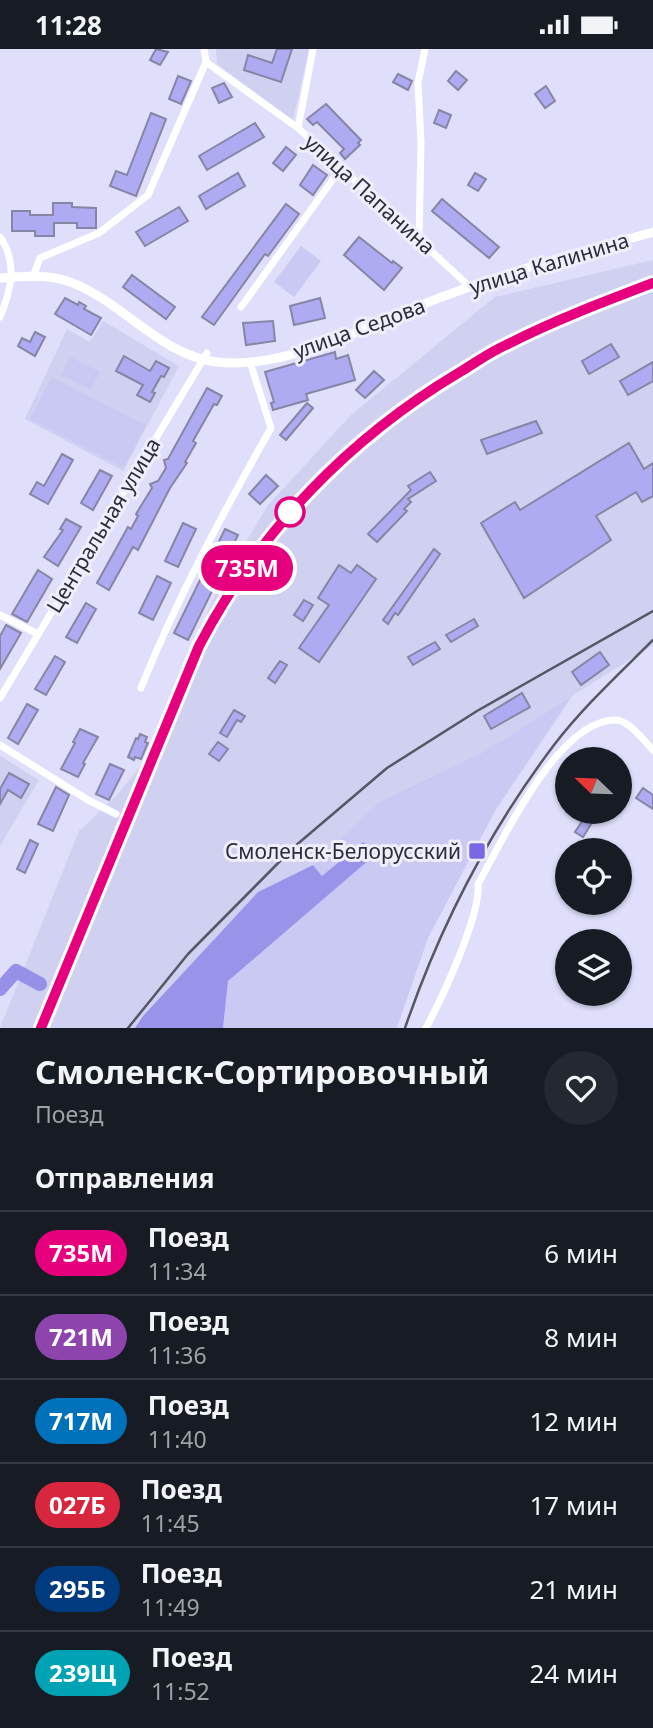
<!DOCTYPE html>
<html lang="ru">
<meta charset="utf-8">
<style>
:root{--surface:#171b24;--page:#242831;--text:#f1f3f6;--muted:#9ea1a6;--line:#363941}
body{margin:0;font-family:"Noto Sans",sans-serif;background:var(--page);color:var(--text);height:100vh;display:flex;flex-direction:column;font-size:26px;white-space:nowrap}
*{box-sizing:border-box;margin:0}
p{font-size:23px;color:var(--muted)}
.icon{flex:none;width:38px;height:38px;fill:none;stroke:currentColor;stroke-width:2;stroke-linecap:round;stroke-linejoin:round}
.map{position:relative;height:979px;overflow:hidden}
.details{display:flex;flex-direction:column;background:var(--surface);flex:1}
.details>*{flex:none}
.badge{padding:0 14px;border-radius:23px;font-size:24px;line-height:46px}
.needle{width:46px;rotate:293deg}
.tools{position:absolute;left:555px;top:698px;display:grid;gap:14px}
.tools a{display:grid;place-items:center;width:77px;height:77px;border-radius:50%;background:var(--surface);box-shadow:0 2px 5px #0004;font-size:35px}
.map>.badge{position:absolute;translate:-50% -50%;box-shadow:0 0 0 4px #fff}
h2{padding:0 35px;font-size:26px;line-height:63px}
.round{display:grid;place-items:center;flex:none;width:74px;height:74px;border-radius:37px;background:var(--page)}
.head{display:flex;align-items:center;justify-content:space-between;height:119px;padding:0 35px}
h1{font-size:33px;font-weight:700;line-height:52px}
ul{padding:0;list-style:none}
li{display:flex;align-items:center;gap:21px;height:84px;padding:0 35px;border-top:2px solid var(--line)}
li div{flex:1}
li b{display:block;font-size:26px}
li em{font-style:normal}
li .badge{min-width:77px;font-weight:700;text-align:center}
.status{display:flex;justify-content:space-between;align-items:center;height:49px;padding:0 35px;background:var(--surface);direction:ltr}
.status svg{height:19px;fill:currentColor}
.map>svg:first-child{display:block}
.built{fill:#d0d0f0}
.green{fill:#cac9f4}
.forest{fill:#9993ea}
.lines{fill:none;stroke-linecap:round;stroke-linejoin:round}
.river{stroke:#9690e8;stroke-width:14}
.building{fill:#aeabf2;stroke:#8685a5;stroke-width:2}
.minor{stroke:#fff;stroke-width:7}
.tertiary{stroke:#fff;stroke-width:9}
.rail{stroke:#565666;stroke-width:2.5}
.line-casing{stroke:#fff;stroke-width:16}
.line{stroke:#e6007e;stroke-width:10}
.stop-dot{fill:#fff;stroke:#e6007e;stroke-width:3.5}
.poi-dot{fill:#7968e4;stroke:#eeeefc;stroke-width:2.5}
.labels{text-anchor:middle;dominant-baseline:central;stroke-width:6;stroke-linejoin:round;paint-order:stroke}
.street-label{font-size:21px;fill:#2d2d3a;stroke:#eeeefc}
.poi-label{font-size:21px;fill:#2d2d3a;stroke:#eeeefc;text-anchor:end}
</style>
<div class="status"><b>11:28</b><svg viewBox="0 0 49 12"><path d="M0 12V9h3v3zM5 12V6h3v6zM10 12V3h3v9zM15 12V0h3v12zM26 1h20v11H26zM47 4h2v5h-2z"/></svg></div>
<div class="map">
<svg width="653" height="979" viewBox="0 0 653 979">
<rect width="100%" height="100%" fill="#dfdffb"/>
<g class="built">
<polygon points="216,0 309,0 293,71 217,15"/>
<polygon points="653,211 653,596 483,703 379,753 313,816 258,843 143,967 135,979 0,979 79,782 117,746 143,714 218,539 268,456 351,366 495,248"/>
<polygon points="103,272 179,317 123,422 25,370 67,280 90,293"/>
<polygon points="0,707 39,731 0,797"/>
</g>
<g class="green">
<polygon points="301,197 321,212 294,248 274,233"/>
<polygon points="70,308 100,323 91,341 61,326"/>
<polygon points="52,328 146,376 124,419 30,370"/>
<polygon points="572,647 495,762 428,889 397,979 223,979 228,932 377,803 363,793 322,827 313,816 379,753 483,703"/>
</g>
<polygon class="forest" points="363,793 377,804 228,932 223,979 135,979 143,967 258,843 313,816 322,827"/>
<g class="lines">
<polyline class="river" points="0,940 16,922 40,935"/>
</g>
<g class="building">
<polygon points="156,0 168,3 160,16 150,11"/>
<polygon points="277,0 292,0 281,33 244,21 248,6 272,14"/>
<polygon points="456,22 467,31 458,41 448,32"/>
<polygon points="398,25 412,32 408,41 393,33"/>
<polygon points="178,27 191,32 181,55 169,50"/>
<polygon points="224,34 232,48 219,54 212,39"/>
<polygon points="546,37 555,52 545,59 535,45"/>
<polygon points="326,55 361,91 358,94 360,96 345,110 340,104 344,100 317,73 313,76 307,70"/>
<polygon points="439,61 451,66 446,79 434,74"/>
<polygon points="151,64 166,70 136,147 110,137 116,122 127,126"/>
<polygon points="255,74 264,88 207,121 199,107"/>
<polygon points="286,98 296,106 283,122 273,114"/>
<polygon points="313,116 327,126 313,146 300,136"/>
<polygon points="238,124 245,137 206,160 199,147"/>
<polygon points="475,124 486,130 478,142 468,136"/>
<polygon points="442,150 499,198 489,209 432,162"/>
<polygon points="53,154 72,154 72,158 96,159 96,179 77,179 77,174 54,174 54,187 35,187 35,182 12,182 12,162 30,162 30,166 53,166"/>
<polygon points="286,155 299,165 268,207 265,205 214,276 202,268"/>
<polygon points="179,158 188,172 145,197 136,183"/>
<polygon points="359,188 392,214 393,212 402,219 384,241 344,206"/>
<polygon points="132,226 175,258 166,270 123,238"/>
<polygon points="65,249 78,256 79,253 86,257 84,260 101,269 91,286 55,265"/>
<polygon points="320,249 325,269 294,276 290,257"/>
<polygon points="273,272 275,292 246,296 243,274"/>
<polygon points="35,283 45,288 35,307 18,297 22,289 30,293"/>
<polygon points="611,295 619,308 589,325 582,312"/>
<polygon points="335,303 336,310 348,306 355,331 306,345 308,351 273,361 271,354 274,353 265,323"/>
<polygon points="124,307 150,322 156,312 169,319 164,328 161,327 152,343 155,344 150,353 137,346 143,336 116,322"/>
<polygon points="653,313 653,332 628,346 620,332"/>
<polygon points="374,322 384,331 365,349 356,341"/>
<polygon points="207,339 222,347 217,356 214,355 193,392 196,394 185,413 187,414 170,439 138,501 133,498 109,541 97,534 128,478 131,480 138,467 136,465 152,439 150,435 158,432 166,419 164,411 168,410"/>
<polygon points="307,354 313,359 286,391 280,386"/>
<polygon points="536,372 542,384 487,405 481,391"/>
<polygon points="629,394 644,420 653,414 653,447 642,453 636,443 596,467 611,491 524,549 481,474 515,453 520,461"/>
<polygon points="62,405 73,411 48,455 30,445 37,433 44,437"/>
<polygon points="100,421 112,427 93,461 81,454"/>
<polygon points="430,423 436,432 408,450 411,453 404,460 407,462 377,493 368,485 411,441 408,437"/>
<polygon points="266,426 278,437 260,455 249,445"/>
<polygon points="66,470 81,478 58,517 44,508 63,481 60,480"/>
<polygon points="183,474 196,480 178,518 165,512"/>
<polygon points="225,480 238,486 221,522 208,515"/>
<polygon points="434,500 440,505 398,566 395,564 388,575 383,571"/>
<polygon points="339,516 351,524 357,516 376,530 319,613 299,599 329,556 318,549"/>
<polygon points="38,521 52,530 27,573 12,565"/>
<polygon points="157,527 171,534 153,571 139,564"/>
<polygon points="200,531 214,538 188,591 174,584"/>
<polygon points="304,551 313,556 303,572 294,566"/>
<polygon points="86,554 96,560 77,594 66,588"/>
<polygon points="474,570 478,577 451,593 446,586"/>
<polygon points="6,576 21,584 0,620 0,587"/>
<polygon points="435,593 440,600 413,616 408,608"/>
<polygon points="600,603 609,616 581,636 572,623"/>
<polygon points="55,607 65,613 46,646 35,640"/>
<polygon points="280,612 287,616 275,634 268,629"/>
<polygon points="522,644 530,658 491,680 484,667"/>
<polygon points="27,655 38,661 18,695 8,689"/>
<polygon points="234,661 245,667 241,673 237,671 227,688 220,684"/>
<polygon points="80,680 98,688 83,714 85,715 78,728 61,720 75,694 73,693"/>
<polygon points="140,685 147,688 145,693 148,694 141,710 135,708 134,711 128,708 136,689 138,690"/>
<polygon points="218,693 228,700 219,712 209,705"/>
<polygon points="110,715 124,721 109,751 96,745"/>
<polygon points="9,724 29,735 21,749 8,741 0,755 0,740"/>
<polygon points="56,738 69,746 53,782 38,775"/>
<polygon points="643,739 653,746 653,760 636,749"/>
<polygon points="585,768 593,772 583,788 575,783"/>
<polygon points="30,791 38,795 25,824 17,820"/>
</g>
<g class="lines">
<g class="minor">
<polyline points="313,0 298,79 470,238"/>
<polyline points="206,13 298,79"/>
<path d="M0,188c18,25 11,54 0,80"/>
<polyline points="419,189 421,94 418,34 425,0"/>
<polyline points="33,228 40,209 99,184 148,146 206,13 204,0"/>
<polyline points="241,258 341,119"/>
<polyline points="0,566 38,585"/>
<path d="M141,639c36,-90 82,-175 130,-260l-21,-66"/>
<polyline points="0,649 207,304"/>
<polyline points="0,696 88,751 116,765"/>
<path d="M426,979c16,-30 55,-113 52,-144 25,-44 80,-165 138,-164 14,1 28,21 37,30"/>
</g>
<path class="tertiary" d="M0,229c20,-1 44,-4 64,2 56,17 93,75 153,82 73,9 165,-44 233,-68 66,-25 135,-43 203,-62"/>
<g class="rail">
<path d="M41,979l158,-382c60,-114 150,-208 261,-274 15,-9 30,-20 45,-28 48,-23 98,-42 148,-60"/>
<polyline points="128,979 188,905 294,798 387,719 477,662 653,562"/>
<path d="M405,979c35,-102 84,-197 149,-283 29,-38 65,-71 99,-105"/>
</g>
</g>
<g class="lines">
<g class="line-casing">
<path id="line" d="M41,979l158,-382c60,-115 150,-208 261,-274 15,-9 30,-20 46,-27 47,-24 97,-43 147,-62"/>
</g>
<use href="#line" class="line"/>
</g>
<circle class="stop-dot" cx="290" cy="463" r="14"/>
<rect class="poi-dot" x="468" y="793" width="18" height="18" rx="3.5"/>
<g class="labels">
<g class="street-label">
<text transform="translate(370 145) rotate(42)">улица Папанина</text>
<text transform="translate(549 214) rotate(-17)">улица Калинина</text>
<text transform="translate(359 279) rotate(-20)">улица Седова</text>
<text transform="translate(103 476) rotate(-59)">Центральная улица</text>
</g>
<g class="poi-label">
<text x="461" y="802">Смоленск-Белорусский</text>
</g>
</g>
</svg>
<div class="tools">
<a><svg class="needle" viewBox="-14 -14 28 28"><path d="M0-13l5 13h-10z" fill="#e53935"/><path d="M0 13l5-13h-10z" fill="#9ea1a6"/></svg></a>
<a><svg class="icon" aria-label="locate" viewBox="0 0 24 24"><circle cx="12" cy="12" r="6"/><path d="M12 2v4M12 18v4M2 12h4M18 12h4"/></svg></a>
<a><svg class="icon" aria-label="layers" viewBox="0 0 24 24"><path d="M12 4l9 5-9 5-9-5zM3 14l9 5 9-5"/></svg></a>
</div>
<b class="badge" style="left:247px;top:519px;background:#e6007e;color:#fff">735М</b>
</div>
<section class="details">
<div class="head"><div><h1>Смоленск-Сортировочный</h1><p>Поезд</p></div><a class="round"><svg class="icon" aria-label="heart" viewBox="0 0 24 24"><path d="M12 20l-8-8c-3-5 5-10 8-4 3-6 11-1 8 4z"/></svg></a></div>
<h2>Отправления</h2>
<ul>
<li><span class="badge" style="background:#e6007e;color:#fff">735М</span><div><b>Поезд</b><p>11:34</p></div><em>6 мин</em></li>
<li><span class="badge" style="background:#8e44ad;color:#fff">721М</span><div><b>Поезд</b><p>11:36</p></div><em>8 мин</em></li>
<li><span class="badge" style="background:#0072bc;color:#fff">717М</span><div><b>Поезд</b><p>11:40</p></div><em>12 мин</em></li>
<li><span class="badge" style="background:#d7263d;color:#fff">027Б</span><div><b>Поезд</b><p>11:45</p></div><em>17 мин</em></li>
<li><span class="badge" style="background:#003b80;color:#fff">295Б</span><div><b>Поезд</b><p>11:49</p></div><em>21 мин</em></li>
<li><span class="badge" style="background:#00a3b4;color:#fff">239Щ</span><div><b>Поезд</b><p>11:52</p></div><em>24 мин</em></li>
</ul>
</section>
